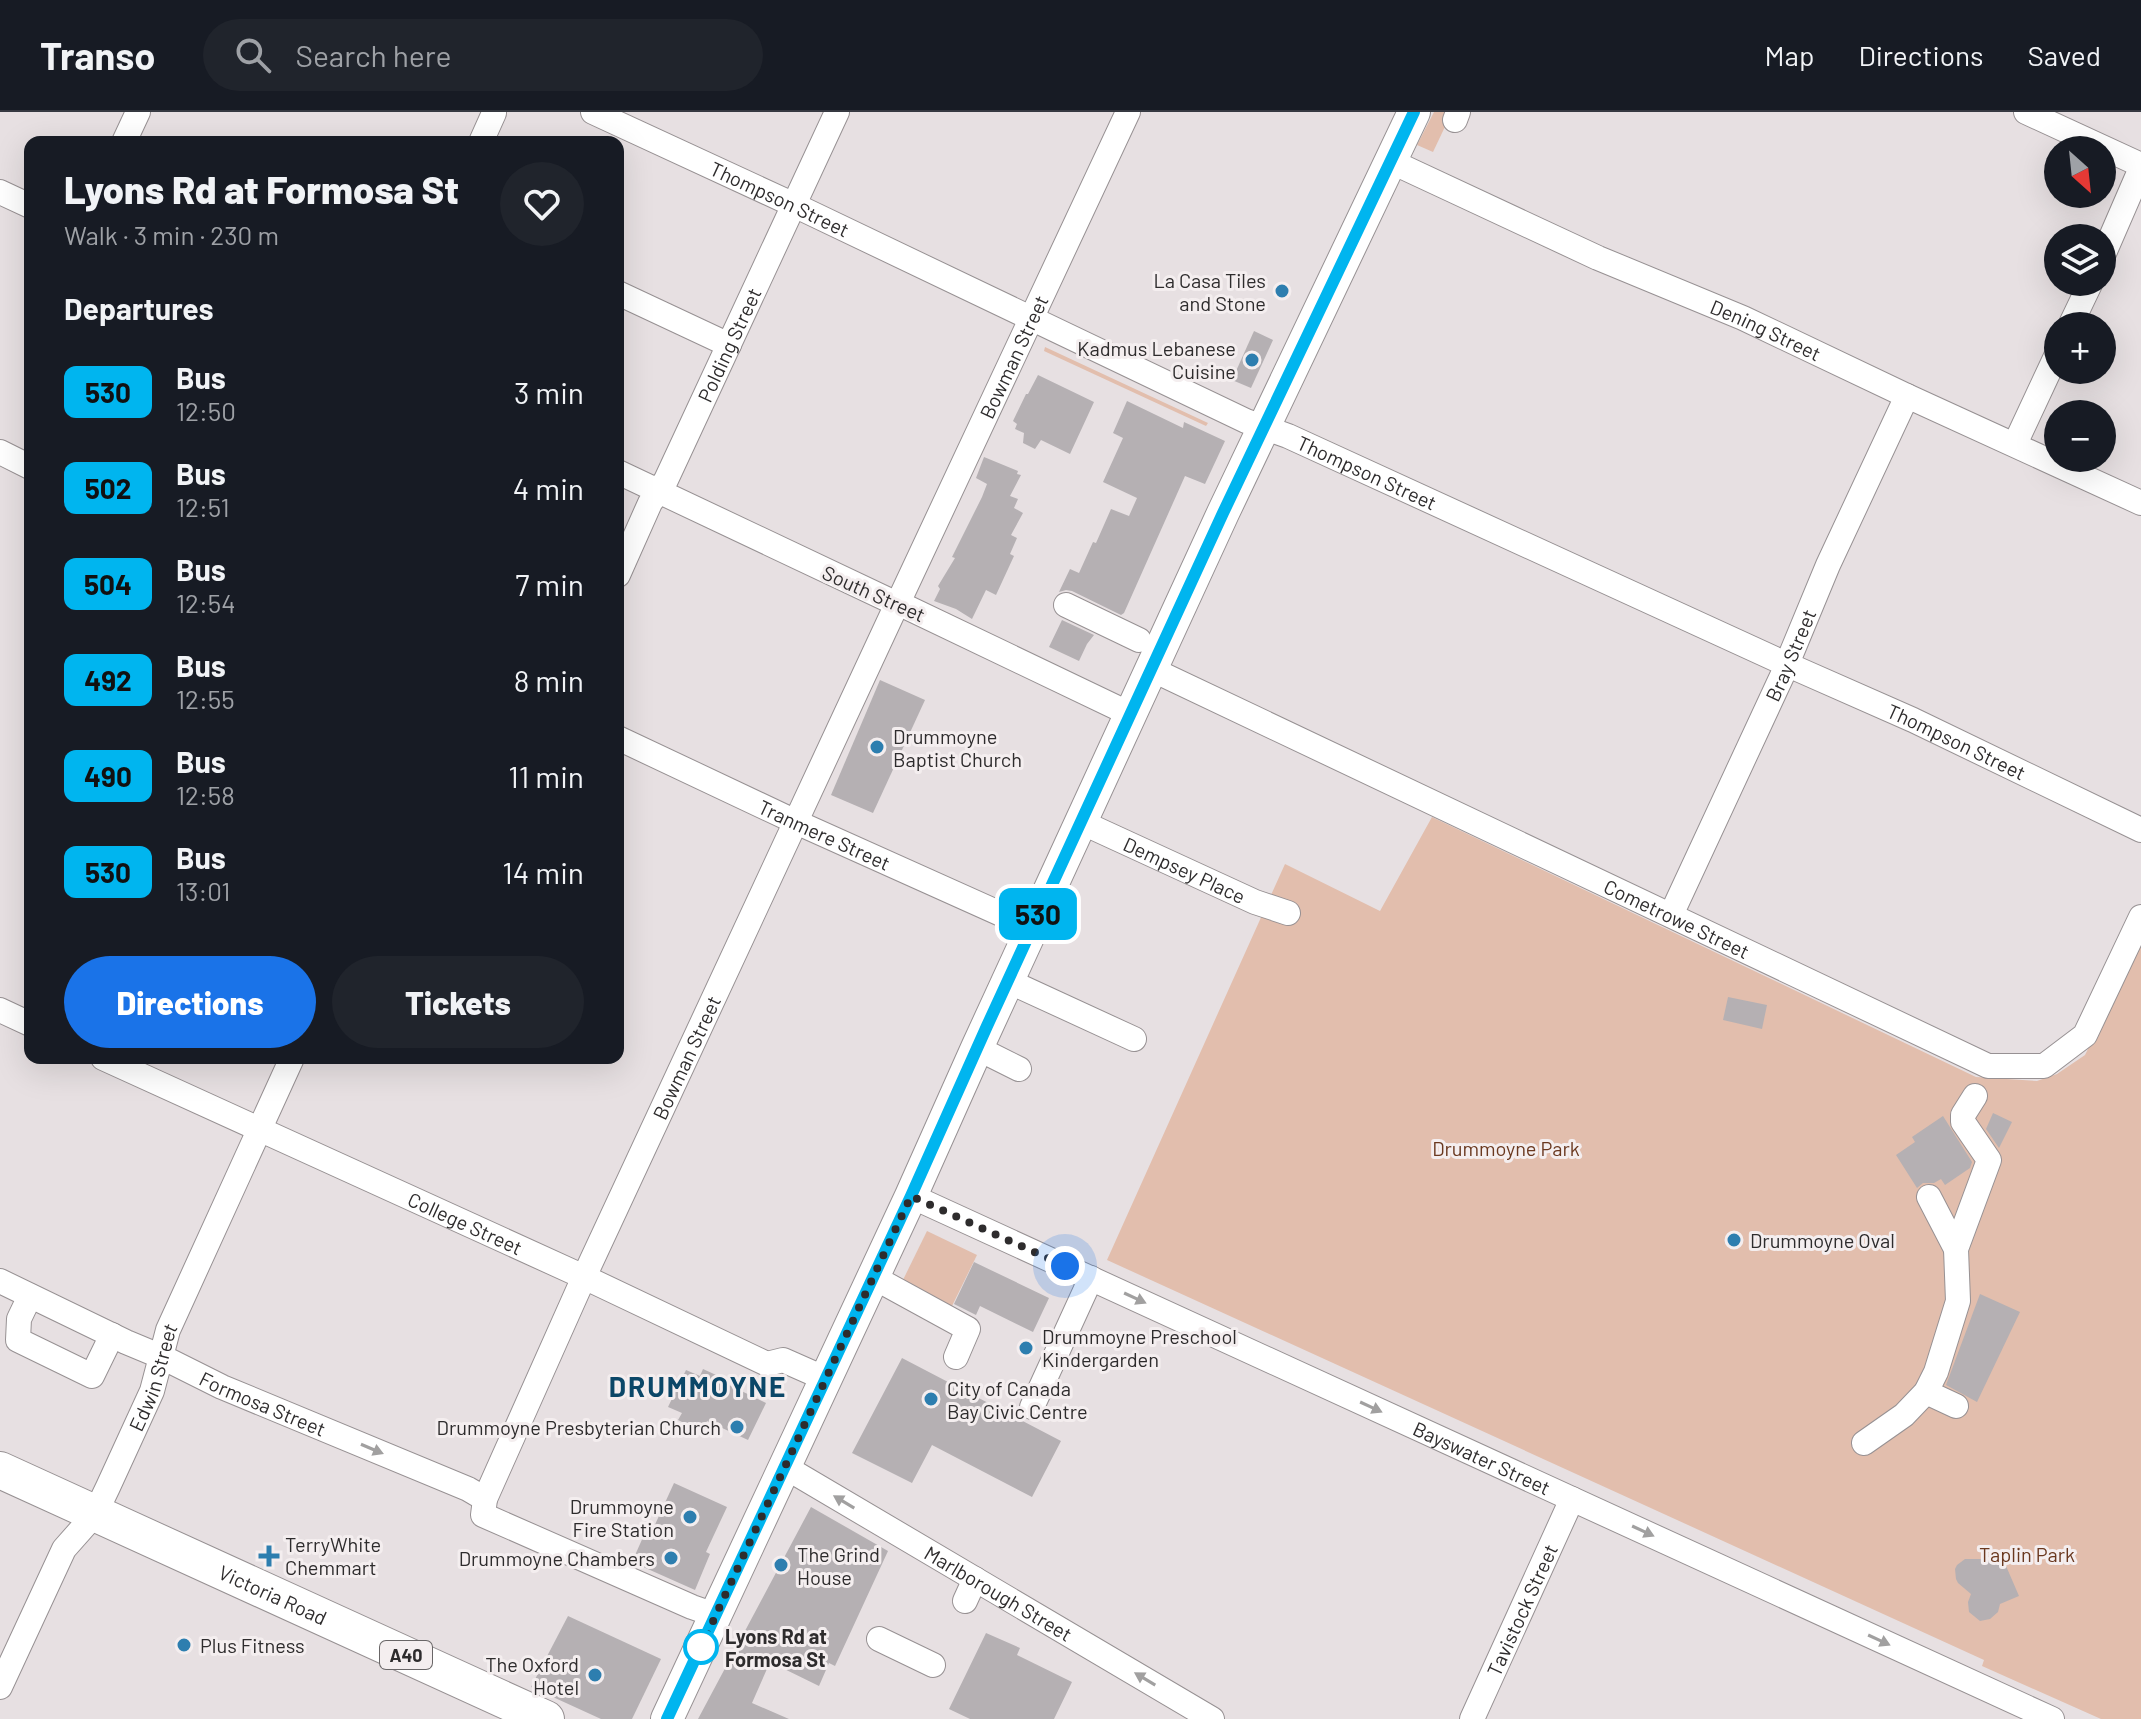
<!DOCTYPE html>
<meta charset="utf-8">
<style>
:root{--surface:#171b24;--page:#20242c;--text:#f1f3f6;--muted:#9ea1a6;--line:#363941;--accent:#1a73e8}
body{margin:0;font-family:Barlow,sans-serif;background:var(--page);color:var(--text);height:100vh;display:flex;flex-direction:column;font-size:30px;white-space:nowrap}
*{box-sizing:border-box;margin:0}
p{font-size:26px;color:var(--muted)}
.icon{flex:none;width:44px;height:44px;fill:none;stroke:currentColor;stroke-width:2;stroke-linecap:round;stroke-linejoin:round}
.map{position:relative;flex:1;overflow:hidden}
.panel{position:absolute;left:24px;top:24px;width:600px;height:928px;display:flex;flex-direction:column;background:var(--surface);border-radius:16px;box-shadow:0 8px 32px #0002}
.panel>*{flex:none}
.badge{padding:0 16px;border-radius:12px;font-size:28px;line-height:52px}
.needle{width:52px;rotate:153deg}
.fabs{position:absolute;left:2044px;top:24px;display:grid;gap:16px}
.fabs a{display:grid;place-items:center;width:72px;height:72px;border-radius:50%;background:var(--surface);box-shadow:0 8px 32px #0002;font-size:40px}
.you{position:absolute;width:40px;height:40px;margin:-20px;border:6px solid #fff;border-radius:50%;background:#1a73e8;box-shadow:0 0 0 12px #1a73e833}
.map>.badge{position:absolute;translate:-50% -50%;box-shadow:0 0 0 4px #fff}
h2{padding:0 40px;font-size:30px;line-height:72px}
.round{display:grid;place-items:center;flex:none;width:84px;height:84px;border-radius:42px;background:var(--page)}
.headline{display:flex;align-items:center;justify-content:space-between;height:136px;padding:0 40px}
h1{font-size:38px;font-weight:800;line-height:60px}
.primary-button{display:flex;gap:16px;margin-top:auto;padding:16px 40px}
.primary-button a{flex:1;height:92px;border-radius:48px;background:var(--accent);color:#fff;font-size:32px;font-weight:800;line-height:92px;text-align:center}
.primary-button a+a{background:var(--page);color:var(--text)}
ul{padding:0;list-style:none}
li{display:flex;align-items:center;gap:24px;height:96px;padding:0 40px}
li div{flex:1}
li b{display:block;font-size:30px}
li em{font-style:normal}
li .badge{min-width:88px;font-weight:700;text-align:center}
header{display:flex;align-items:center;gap:48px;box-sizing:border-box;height:112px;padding:0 40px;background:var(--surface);border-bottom:2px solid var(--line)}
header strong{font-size:38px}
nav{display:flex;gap:44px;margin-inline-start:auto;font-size:28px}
.search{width:560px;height:72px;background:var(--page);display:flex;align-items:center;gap:20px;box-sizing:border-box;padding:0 28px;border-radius:44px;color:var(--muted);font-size:30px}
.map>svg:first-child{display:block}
.green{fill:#e2bead}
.building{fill:#b5b0b3}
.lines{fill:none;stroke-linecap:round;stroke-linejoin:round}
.minor-casing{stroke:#979193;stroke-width:26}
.major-casing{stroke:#979193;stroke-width:34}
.highway-casing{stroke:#979193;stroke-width:38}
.minor{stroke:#fff;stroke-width:24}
.major{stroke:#fff;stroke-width:32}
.highway{stroke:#fff;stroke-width:36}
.oneway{fill:#a1a0a0}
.line-casing{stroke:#fff;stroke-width:18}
.line{stroke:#00b5ef;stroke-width:12}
.walk{stroke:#2e2c2d;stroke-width:8;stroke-dasharray:0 14.4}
.poi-dot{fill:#2d7eaf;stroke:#f4eeef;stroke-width:3}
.stop-dot{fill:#fff;stroke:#00b5ef;stroke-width:4}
.labels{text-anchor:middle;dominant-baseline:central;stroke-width:6;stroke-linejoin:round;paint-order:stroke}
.shield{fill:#f4eeef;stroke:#696667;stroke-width:2}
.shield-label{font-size:18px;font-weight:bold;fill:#2e2c2d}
.street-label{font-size:20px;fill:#2e2c2d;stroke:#f4eeef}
.poi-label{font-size:20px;fill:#2e2c2d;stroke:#f4eeef;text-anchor:start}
.park-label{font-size:20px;fill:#6a381f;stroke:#f4eeef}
.stop-label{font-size:20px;font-weight:bold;fill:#2e2c2d;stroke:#f4eeef;text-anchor:start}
.district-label{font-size:28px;font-weight:bold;letter-spacing:2px;fill:#0b4768;stroke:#f4eeef}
</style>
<header>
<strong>Transo</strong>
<div class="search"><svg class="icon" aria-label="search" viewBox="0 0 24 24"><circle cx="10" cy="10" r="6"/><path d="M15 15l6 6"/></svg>Search here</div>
<nav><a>Map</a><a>Directions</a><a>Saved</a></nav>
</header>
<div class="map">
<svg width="2141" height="1607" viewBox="0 0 2141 1607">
<rect width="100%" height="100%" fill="#e7e0e2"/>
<g class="green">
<polygon points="1434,0 1452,0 1433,40 1417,33"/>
<polygon points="1045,235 1208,311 1206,314 1044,239"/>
<polygon points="1432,705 1976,965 2037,969 2057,962 2085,943 2141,830 2141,1607 2101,1607 1982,1554 1984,1548 1107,1148 1285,752 1380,799"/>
<polygon points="927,1119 977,1143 951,1196 901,1172"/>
</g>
<g class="building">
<polygon points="1254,219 1273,228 1251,276 1232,268"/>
<polygon points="1038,263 1094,290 1070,342 1041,328 1035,337 1023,331 1024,321 1015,317 1017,312 1013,309 1026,282 1028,282"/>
<polygon points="1127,289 1183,316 1184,310 1225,329 1205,372 1185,364 1124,501 1121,503 1072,479 1066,478 1059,480 1070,457 1079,461 1093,430 1096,431 1111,397 1129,404 1137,386 1103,370 1123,326 1113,321"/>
<polygon points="984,345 1018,359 1017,362 1021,363 1010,384 1018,387 1014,396 1023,401 1011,423 1017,426 1010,442 1014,444 996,483 986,478 972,507 956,497 934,489 940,477 938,474 955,446 952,445 982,385 987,372 976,366"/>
<polygon points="1062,508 1094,523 1087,532 1079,549 1049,535"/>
<polygon points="880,568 925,588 873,701 831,683"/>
<polygon points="1728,885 1767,893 1762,917 1723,908"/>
<polygon points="1993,1001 2012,1010 1999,1036 1986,1017"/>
<polygon points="1943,1004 1972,1050 1970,1056 1945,1073 1941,1067 1934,1071 1923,1071 1917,1076 1896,1043 1915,1030 1912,1025"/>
<polygon points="974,1150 1049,1186 1033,1220 980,1194 976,1203 954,1192"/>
<polygon points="1980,1182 2020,1200 1977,1290 1946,1273"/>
<polygon points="902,1246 1061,1329 1032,1385 932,1333 912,1371 852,1341"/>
<polygon points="703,1257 727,1268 725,1271 766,1291 748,1328 707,1309 702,1320 678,1308 682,1301 668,1295 686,1258 700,1264"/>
<polygon points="674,1371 727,1395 706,1440 710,1442 695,1478 632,1450 648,1414 653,1417"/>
<polygon points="811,1395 888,1439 835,1554 829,1551 819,1574 770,1550 752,1591 789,1607 698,1607"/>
<polygon points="2000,1440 2019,1484 2000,1492 1998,1500 1990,1507 1980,1509 1969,1500 1968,1490 1971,1482 1958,1471 1956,1467 1955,1457 1957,1453 1965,1447 1982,1447"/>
<polygon points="568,1504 661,1547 632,1607 601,1607 531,1575"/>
<polygon points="986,1521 1020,1536 1017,1543 1072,1570 1054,1607 970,1607 949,1597"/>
</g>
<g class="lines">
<g class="minor-casing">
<g id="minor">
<path id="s1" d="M593,0l199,92 454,217 42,15 498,228 127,56 228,110"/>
<polyline points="2026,0 2141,53"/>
<polyline points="1455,8 1458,0"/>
<polyline points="124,30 138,0"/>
<polyline points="481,30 494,1"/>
<path id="s2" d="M1390,49l208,97 145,60 164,78 234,107"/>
<polyline points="0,80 30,94"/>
<polyline points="2102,146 2141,56"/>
<polyline points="618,181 729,233"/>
<polyline points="2070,214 2091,170"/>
<polyline points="2015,332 2058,240"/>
<polyline points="0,340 30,355"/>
<polyline points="618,360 897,492 898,491 1130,602"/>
<path id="s3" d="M618,463l32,-72 16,-23 171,-368"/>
<path id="s4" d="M898,491l230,-491"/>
<polyline points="1066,493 1139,528"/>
<path id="s5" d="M1151,557l837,397h56l41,-31 56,-118"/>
<path id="s6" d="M618,626l178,84 236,106"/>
<path id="s7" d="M1081,710l174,80 33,11"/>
<path id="s8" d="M1671,803l111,-239 46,-111 79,-169"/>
<polyline points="1008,869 1134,927"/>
<polyline points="0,898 30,912"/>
<polyline points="977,936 1019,957"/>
<path id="s9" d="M103,946l481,219 183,87 16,-4 43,19"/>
<path id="s10" d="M911,1084l1141,523"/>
<polyline points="1929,1085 1956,1137"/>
<polyline points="873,1165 968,1217 956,1245"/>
<path id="s11" d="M0,1169l126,61 36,15 60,30 246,102 17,10"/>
<polyline points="30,1184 19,1207 18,1228 92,1264 112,1223"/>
<polyline points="1926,1280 1956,1294"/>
<polyline points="1032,1295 1091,1166"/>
<polyline points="1864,1331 1904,1303 1926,1280 1936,1260 1958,1189 1956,1137 1989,1048 1963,1010 1963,1003 1975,984"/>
<path id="s12" d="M785,1355l427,252"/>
<polyline points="965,1489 975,1467"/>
<path id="s13" d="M715,1503l-23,-8 -209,-92 2,-16 99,-222 313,-673"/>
<polyline points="879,1527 933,1553"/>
<path id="s14" d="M0,1575l64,-138 31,-35 13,-27 44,-96 16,-61 124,-272"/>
<path id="s15" d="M1472,1607l100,-220"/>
</g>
</g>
<g class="major-casing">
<polyline id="major" points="667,1607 911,1084 977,936 1223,401 1414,0"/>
</g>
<g class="highway-casing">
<g id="highway">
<path id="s16" d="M0,1358l546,249"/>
</g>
</g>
<use href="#minor" class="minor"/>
<use href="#major" class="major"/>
<use href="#highway" class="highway"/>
</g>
<defs><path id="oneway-solid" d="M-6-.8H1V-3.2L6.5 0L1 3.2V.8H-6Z" transform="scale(2)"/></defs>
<g class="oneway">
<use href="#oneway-solid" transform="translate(1135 1186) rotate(25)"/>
<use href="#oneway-solid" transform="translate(1371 1295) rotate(25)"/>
<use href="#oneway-solid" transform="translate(372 1337) rotate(23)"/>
<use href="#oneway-solid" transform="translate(844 1390) rotate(-149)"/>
<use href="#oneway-solid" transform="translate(1643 1419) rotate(25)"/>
<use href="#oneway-solid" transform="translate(1879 1528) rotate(25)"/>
<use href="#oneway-solid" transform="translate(1145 1567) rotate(-149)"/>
</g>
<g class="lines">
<g class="line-casing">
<polyline id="line" points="667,1607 911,1084 987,914 1223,401 1414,0"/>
</g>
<use href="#line" class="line"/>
<polyline class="walk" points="701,1535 911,1084 1065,1154"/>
</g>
<g class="poi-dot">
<circle cx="1282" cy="179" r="8"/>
<circle cx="1252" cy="248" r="8"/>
<circle cx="877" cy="635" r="8"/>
<circle cx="1734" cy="1128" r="8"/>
<circle cx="1026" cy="1236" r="8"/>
<circle cx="931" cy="1287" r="8"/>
<circle cx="737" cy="1315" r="8"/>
<circle cx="690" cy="1405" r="8"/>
<path d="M265 1432h8v8h8v8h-8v8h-8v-8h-8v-8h8z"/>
<circle cx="671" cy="1446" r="8"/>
<circle cx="781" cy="1453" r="8"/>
<circle cx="184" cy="1533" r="8"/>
<circle cx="595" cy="1563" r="8"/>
</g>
<circle class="stop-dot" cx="701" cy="1535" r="16"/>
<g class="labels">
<rect class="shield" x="380" y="1529" width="52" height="28" rx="6"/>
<g class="shield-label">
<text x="406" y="1543">A40</text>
</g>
<g class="street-label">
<text stroke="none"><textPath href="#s1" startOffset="206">Thompson Street</textPath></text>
<text stroke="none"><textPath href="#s2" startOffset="412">Dening Street</textPath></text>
<text stroke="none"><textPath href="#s3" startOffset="256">Polding Street</textPath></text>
<text stroke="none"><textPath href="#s4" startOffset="272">Bowman Street</textPath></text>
<text stroke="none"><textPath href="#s1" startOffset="854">Thompson Street</textPath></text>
<text transform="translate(874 481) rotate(24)">South Street</text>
<text stroke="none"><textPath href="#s8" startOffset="286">Bray Street</textPath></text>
<text stroke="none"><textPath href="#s1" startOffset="1502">Thompson Street</textPath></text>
<text stroke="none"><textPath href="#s6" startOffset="228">Tranmere Street</textPath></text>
<text stroke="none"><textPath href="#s7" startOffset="114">Dempsey Place</textPath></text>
<text stroke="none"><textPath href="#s5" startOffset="582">Cometrowe Street</textPath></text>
<text stroke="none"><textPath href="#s13" startOffset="754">Bowman Street</textPath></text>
<text stroke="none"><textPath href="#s9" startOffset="398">College Street</textPath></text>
<text stroke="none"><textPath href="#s14" startOffset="348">Edwin Street</textPath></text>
<text stroke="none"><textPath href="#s11" startOffset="290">Formosa Street</textPath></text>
<text stroke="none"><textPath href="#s10" startOffset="628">Bayswater Street</textPath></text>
<text stroke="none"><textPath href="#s12" startOffset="248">Marlborough Street</textPath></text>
<text stroke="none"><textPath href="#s16" startOffset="300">Victoria Road</textPath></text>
<text stroke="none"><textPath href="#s15" startOffset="120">Tavistock Street</textPath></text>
</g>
<g class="poi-label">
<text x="1266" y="168" text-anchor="end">La Casa Tiles<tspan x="1266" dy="23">and Stone</tspan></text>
<text x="1236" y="236" text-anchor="end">Kadmus Lebanese<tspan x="1236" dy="23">Cuisine</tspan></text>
<text x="893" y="624">Drummoyne<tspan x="893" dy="23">Baptist Church</tspan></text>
<text x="1750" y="1128">Drummoyne Oval</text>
<text x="1042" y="1224">Drummoyne Preschool<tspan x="1042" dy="23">Kindergarden</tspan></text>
<text x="947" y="1276">City of Canada<tspan x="947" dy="23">Bay Civic Centre</tspan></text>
<text x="721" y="1315" text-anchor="end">Drummoyne Presbyterian Church</text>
<text x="674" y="1394" text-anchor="end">Drummoyne<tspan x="674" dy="23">Fire Station</tspan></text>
<text x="285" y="1432">TerryWhite<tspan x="285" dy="23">Chemmart</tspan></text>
<text x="797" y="1442">The Grind<tspan x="797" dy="23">House</tspan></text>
<text x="655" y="1446" text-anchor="end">Drummoyne Chambers</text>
<text x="200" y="1533">Plus Fitness</text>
<text x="579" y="1552" text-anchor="end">The Oxford<tspan x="579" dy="23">Hotel</tspan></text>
</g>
<g class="park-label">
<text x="1506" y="1036">Drummoyne Park</text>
<text x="2027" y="1442">Taplin Park</text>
</g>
<g class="stop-label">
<text x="725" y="1524">Lyons Rd at<tspan x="725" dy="23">Formosa St</tspan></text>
</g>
<g class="district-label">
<text x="698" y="1274">DRUMMOYNE</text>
</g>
</g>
</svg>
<div class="fabs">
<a><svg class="needle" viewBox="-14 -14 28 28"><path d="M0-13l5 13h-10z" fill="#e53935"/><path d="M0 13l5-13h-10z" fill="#9ea1a6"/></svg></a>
<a><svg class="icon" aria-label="layers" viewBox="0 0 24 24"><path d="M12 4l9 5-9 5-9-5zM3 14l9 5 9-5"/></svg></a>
<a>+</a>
<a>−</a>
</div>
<div class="you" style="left:1065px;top:1154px"></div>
<b class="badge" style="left:1038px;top:802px;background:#00b5ef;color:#111">530</b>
<section class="panel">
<div class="headline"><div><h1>Lyons Rd at Formosa St</h1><p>Walk · 3 min · 230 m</p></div><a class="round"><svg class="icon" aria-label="heart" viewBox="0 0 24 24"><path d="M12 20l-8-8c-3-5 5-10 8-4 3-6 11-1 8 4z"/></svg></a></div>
<h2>Departures</h2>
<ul>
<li><span class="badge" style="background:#00b5ef;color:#111">530</span><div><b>Bus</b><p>12:50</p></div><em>3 min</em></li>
<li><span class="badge" style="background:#00b5ef;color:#111">502</span><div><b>Bus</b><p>12:51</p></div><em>4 min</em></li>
<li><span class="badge" style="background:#00b5ef;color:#111">504</span><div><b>Bus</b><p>12:54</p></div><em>7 min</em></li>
<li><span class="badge" style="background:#00b5ef;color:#111">492</span><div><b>Bus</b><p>12:55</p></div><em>8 min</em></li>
<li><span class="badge" style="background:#00b5ef;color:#111">490</span><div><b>Bus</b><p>12:58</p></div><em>11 min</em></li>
<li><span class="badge" style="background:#00b5ef;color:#111">530</span><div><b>Bus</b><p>13:01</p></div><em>14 min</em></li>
</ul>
<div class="primary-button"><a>Directions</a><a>Tickets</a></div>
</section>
</div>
